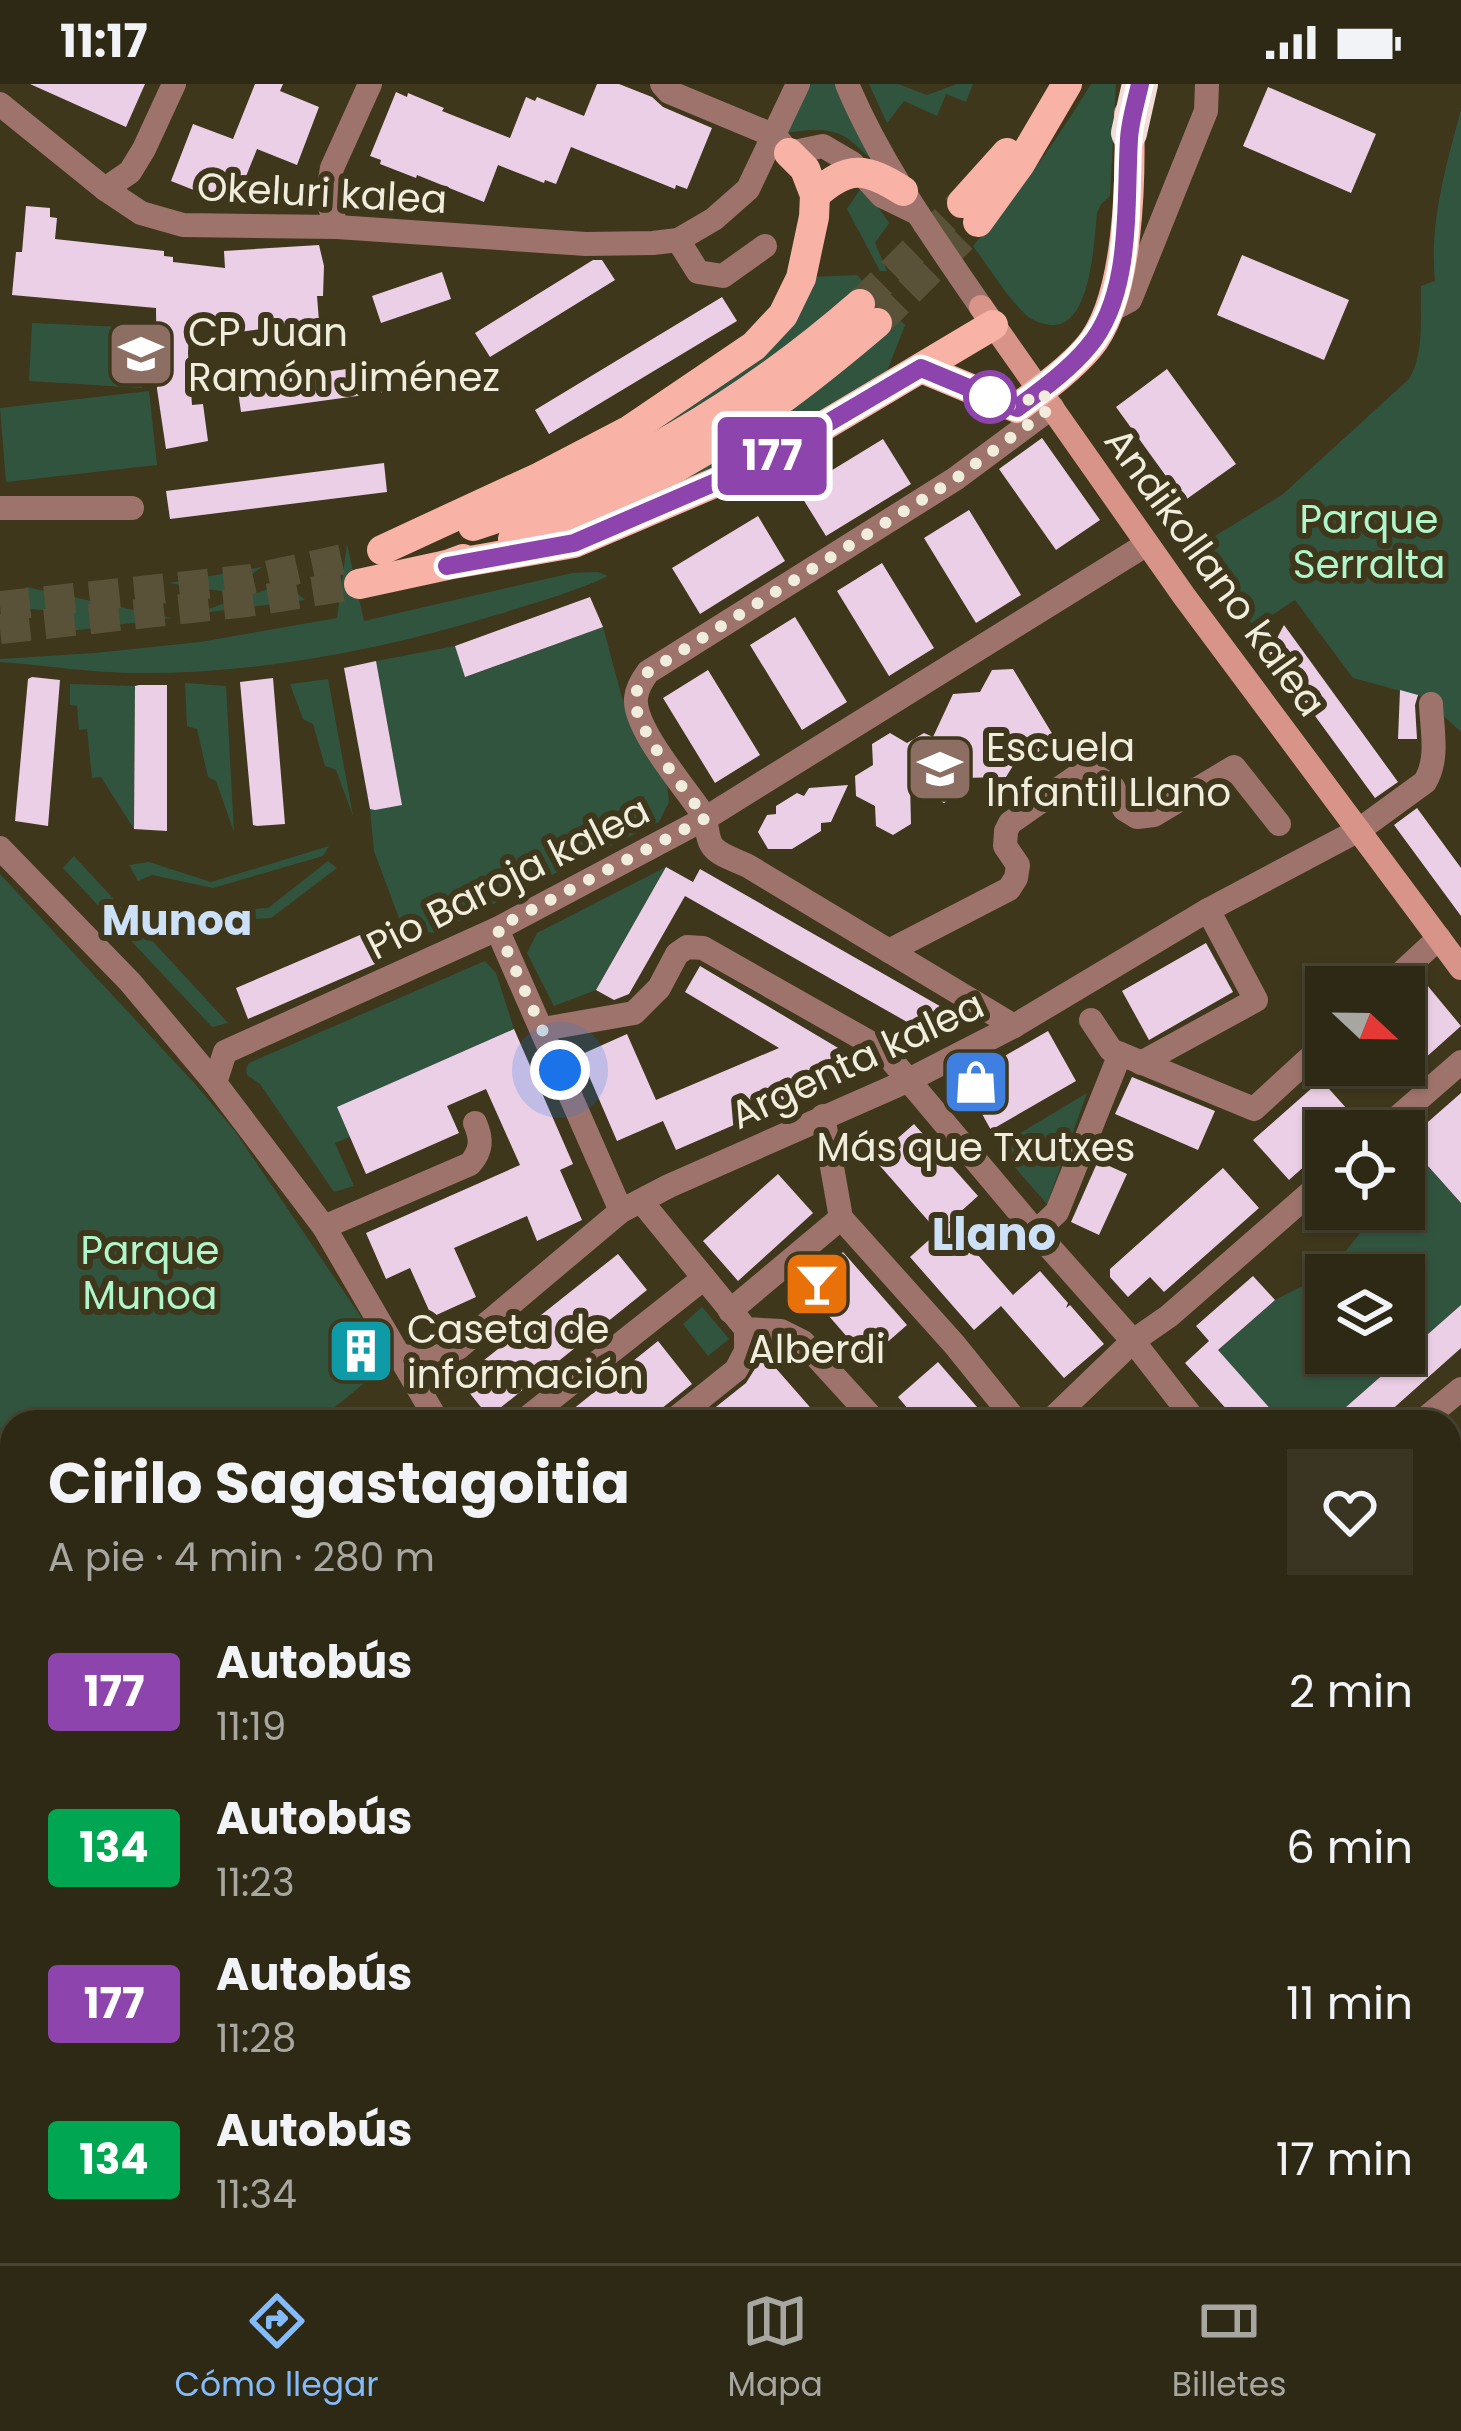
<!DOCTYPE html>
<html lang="es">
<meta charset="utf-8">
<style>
:root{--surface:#2e2915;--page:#3a3522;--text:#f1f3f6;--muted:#a7a6a0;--line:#494534;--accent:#84bcfb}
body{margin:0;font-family:Poppins,sans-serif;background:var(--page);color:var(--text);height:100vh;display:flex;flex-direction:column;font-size:45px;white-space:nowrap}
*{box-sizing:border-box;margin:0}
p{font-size:39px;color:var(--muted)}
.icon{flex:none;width:66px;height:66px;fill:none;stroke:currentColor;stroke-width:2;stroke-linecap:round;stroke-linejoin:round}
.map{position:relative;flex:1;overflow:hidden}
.panel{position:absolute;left:0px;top:1326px;width:1461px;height:855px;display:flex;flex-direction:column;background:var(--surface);border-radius:36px 36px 0 0;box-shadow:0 3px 9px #0004,0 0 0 3px var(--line)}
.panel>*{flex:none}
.badge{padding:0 24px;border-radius:9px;font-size:42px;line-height:78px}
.needle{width:78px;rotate:112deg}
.fabs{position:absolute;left:1305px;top:882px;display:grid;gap:24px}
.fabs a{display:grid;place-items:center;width:120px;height:120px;border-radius:0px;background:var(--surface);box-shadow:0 3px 9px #0004,0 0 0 3px var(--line);font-size:60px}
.you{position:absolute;width:60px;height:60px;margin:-30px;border:9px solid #fff;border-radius:50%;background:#1a73e8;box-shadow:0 0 0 18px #1a73e833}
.map>.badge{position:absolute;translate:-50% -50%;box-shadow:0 0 0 6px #fff}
.round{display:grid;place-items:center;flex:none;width:126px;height:126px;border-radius:0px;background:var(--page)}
.headline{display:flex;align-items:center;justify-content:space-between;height:204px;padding:0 48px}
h1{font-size:57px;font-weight:700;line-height:90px}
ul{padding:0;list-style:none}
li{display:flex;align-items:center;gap:36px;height:156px;padding:0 48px}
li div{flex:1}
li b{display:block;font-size:45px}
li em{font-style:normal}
li .badge{min-width:132px;font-weight:700;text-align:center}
.status{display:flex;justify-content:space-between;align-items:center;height:84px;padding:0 60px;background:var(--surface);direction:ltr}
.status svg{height:33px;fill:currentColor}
.menu{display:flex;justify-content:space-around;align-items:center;height:168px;border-top:3px solid var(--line);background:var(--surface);font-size:33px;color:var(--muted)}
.menu a{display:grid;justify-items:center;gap:6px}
.menu .on{color:var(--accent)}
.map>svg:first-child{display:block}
.green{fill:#31543f}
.building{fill:#ebcfe6}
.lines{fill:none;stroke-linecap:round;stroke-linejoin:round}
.primary-tunnel{stroke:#595239;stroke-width:30;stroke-dasharray:30 15;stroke-linecap:butt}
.street{stroke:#9e736b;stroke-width:24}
.secondary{stroke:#d89488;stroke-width:24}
.primary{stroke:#f9b2a6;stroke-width:30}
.highway{stroke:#f3ddd9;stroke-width:36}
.line-casing{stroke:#fff;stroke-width:27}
.line{stroke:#8e44ad;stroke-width:18}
.walk{stroke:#f1eddd;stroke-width:12;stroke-dasharray:0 21.6}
.stop-dot{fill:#fff;stroke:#8e44ad;stroke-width:6}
.labels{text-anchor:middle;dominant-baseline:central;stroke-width:12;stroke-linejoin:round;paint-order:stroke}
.street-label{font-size:39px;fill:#f1eddd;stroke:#3e371c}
.poi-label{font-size:39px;fill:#f1eddd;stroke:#3e371c;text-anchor:start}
.park-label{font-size:39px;fill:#aff7ca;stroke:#3e371c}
.neighbourhood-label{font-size:42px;font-weight:bold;fill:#cce0f8;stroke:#3e371c}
.quarter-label{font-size:45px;font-weight:bold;fill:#cce0f8;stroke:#3e371c}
</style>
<div class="status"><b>11:17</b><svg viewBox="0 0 49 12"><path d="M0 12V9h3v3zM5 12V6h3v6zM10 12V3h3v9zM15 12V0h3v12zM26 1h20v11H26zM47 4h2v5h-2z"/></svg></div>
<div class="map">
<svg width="1461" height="2179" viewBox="0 0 1461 2179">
<rect width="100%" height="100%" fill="#3e371c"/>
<g class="green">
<path d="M808,0h30l39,78c-13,-7 -20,-18 -32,-25 -16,-10 -40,-7 -58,-4z"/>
<polygon points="869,0 898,0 927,11 957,0 973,0 966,18 946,10 937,32 904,17 887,39"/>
<path d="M1091,0h25l-6,112 -9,8 -4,9c-3,29 -6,115 -46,112 -10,-1 -18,-4 -26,-11 -20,-19 -35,-46 -52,-68 44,-51 83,-104 118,-162z"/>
<path d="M1461,26v622l-38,-35 -70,-19 -58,-78 -41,27 -57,-80 85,-52 127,-116c16,-27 11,-62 12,-93l14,-5c-6,-57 11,-116 26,-171z"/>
<polygon points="863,101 889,139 875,159 887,187 880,187 847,125"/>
<polygon points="857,191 905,241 882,300 764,368 607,435 771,339 849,282 886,250 784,265 721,310 643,356 811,193"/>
<polygon points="32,239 145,244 142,304 29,297"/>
<polygon points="149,307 157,381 6,398 0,324"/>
<path d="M347,460l17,77 208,-48 26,-1 10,4c-36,17 -74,27 -112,39 -118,36 -244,60 -368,58 -43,-1 -86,-8 -128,-11v-3l95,-6 105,-11 137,-24z"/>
<polygon points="262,483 227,508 169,499"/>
<polygon points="286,499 305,516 193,530"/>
<polygon points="26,503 171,534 70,547 68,528 17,524"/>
<polygon points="603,543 622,614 667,701 669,718 659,738 435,849 409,845 400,837 374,767 370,725 402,720 376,577 455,562 466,593"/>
<polygon points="328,595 353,732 336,686 325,682 313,640 303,635 290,600"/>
<polygon points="185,599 226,602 234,748 216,697 208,693 197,645 187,642"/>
<polygon points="70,600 135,602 134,745 101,693 92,694 87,645 79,646 77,622 70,621"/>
<polygon points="329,762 323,772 213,804 152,791 138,797 129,781 149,778 211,798"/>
<polygon points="74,772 228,939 212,943 63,784"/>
<polygon points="328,777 337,784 271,834 168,840 156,831 268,824"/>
<polygon points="666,783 596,906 554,922 527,869 537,849"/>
<polygon points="0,790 195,1000 234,1046 370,1246 387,1281 316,1338 12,1338 12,1581 8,1585 3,1614 0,1617"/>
<polygon points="485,877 496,889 514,945 338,1023 350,1053 335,1059 354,1102 334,1108 260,1000 247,991 246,985 249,979"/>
<polygon points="1087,1009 1047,1120 997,1063"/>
<polygon points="1428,1082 1461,1119 1461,1221 1419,1258 1404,1241 1404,1191 1359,1191 1342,1172 1379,1125 1404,1125 1404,1103"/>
<polygon points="1318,1194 1326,1202 1326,1269 1385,1269 1395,1280 1329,1338 1282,1338 1218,1266 1275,1216"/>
<polygon points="702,1223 729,1255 708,1272 683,1240"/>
<polygon points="1461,1357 1461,1932 1449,1965 1449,1368"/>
<polygon points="0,1713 12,1717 12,1912 0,1905"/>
<polygon points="1449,1971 1461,1975 1461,2179 903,2179 902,2169 1449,2169"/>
<polygon points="0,2090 12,2096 12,2169 141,2169 159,2179 0,2179"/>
<polygon points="475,2169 855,2169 856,2179 493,2179"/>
</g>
<g class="building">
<polygon points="30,0 145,0 126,43"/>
<polygon points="255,0 283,0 280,7 319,23 297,81 257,65 234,122 171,97 193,40 233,55"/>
<polygon points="597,0 619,0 652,13 663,23 712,44 687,105 676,101 675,105 571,63 556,100 545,96 544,99 498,81 484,118 417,91 416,94 380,80 381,76 370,72 396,8 407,13 408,9 444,24 442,27 510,54 526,13 535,17 537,13 584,32"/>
<polygon points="1268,3 1376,50 1351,109 1243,62"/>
<polygon points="26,122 50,124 50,133 57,134 55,155 164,167 164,172 173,173 173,178 225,184 224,167 319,161 324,182 323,212 317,212 319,237 232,249 231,236 189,239 188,270 192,321 203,320 208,357 166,365 157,305 156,224 12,211 16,168 22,168"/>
<polygon points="1242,171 1349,216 1324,276 1217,231"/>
<polygon points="593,176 602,176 615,196 490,273 475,249"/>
<polygon points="442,188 451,215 381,239 372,212"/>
<polygon points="722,213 737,237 549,350 535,326"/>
<polygon points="383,280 386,308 241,328 237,300"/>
<polygon points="1167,285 1236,380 1184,417 1116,323"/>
<polygon points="1042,354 1100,436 1056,466 999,385"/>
<polygon points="883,355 911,400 826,452 798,407"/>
<polygon points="384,379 387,408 170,435 166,407"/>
<polygon points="969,426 1021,511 976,539 924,454"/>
<polygon points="758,432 785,477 700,530 672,484"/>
<polygon points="882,479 934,564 889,592 837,507"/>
<polygon points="590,513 603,543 465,593 455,562"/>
<polygon points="795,533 847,618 802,646 750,561"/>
<polygon points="1284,541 1398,698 1375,714 1269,569"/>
<polygon points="376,577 402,721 375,726 370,725 344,584"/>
<polygon points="1013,585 1053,651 1044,668 1019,672 1006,693 961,694 961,708 944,719 910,700 911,740 893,751 876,742 875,722 856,712 855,692 873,681 872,660 890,649 907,659 924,649 933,653 953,610 980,608 992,586"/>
<polygon points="708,586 760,671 715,699 663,614"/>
<polygon points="32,593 60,596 48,742 15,737 28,595"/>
<polygon points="273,594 285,740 257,742 253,741 240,598"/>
<polygon points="139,601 167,601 167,747 134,745 135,602"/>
<polygon points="1400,606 1418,611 1415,621 1417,655 1398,655"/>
<polygon points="848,701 831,738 821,739 821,747 792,765 768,765 758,748 767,731 776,730 776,722 797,709 804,712 809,704"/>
<polygon points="1417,724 1461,784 1461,832 1394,741"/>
<polygon points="666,783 693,798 700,785 945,925 930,951 685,812 629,910 614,916 596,906"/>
<polygon points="367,848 382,877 248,935 236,904"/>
<polygon points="1206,859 1233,908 1149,956 1122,907"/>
<polygon points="700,882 850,971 857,988 676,1066 663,1037 617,1057 580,971 627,950 656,1016 779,964 685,908"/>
<polygon points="1427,901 1461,942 1404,993 1404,921"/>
<polygon points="514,945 573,1080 560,1086 582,1136 537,1157 527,1132 454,1164 476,1213 432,1233 410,1184 386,1195 366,1149 520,1081 486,1005 447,1022 459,1049 366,1090 337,1023"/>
<polygon points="1048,947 1076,997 991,1046 963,996"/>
<polygon points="1132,993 1215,1027 1198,1066 1115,1030"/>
<polygon points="1321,996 1357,1036 1344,1047 1326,1047 1326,1063 1289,1096 1253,1056"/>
<polygon points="1461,1009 1461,1119 1428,1082 1404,1103 1404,1059"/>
<polygon points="914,1040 978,1112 938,1148 874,1075"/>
<polygon points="1098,1077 1127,1090 1099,1151 1071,1138"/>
<polygon points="1223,1084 1259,1124 1164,1208 1150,1193 1128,1213 1110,1193 1110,1185"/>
<polygon points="778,1090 813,1129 738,1197 703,1157"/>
<polygon points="949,1138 1013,1211 1040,1187 1068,1219 1066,1224 1070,1221 1104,1260 1064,1294 1001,1222 974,1246 910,1173"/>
<polygon points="843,1168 907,1241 867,1276 803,1202"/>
<polygon points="618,1170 647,1206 489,1333 459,1296"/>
<polygon points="1253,1192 1275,1216 1218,1266 1282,1338 1238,1338 1185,1279 1209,1257 1196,1242"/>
<polygon points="1461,1221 1461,1264 1378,1338 1329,1338 1395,1280 1385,1269 1404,1269 1404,1241 1419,1258"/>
<polygon points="364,1247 383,1278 357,1287 338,1257"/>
<polygon points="658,1257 692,1300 661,1325 655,1338 557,1338"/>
<polygon points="766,1273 823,1338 697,1338 746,1299 758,1280"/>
<polygon points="938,1278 990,1338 919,1338 898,1313"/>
</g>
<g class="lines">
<g class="primary-tunnel">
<polyline points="860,220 962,119"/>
<polyline points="877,239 978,138"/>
<polyline points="0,522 252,495 353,473"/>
<polyline points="0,545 247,518 359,500"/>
</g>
<g class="street">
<polyline points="662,0 669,8 775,52 789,69 823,62 852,79 882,112 917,129"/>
<path d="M847,0c34,81 85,151 134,223"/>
<polyline points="0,20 105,105 141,129 183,141 337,143 586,160 653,159 678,156 714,135 748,105 798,0"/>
<polyline points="105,105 130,88 144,65 174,0"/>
<polyline points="337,143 327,115 332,84 370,0"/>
<polyline points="678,156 698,188 723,192 765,162"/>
<polyline points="1109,227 1130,216 1206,27 1207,0"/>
<polyline points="0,424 132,424"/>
<polyline points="0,764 130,898 215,999 324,1143 438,1338"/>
<polyline points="497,845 621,1127"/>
<polyline points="889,867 1009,805 1016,794 1018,781 1005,762 1006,747 1010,739 1077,692 1096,692 1113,703 1124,725 1137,733 1154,731 1234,683 1279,740"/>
<polyline points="1386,903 1439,854"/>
<polyline points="1091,936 1111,966 1254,1025 1326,959"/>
<path d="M1014,942l-266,-160c-10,-5 -27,-10 -34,-18 -9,-9 -5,-25 -12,-35 -17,-26 -69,-85 -66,-115 1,-10 6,-18 12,-26l307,-193 97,-72"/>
<polyline points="543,945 634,929 659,904 677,870 687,863 703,864 883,966 1036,1148 1133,1257 1196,1338"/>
<polyline points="1141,979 1256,916 1208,826"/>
<polyline points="215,999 225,968 497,845 706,734 1147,460"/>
<polyline points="823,1032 841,1134 954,1260 1017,1338"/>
<polyline points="1382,1047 1461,978"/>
<polyline points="641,1117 746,1245 781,1247 803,1258 876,1338"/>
<path d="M324,1143l146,-63c12,-14 12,-25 5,-41"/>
<polyline points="1036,1148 1057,1128 1120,970"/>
<polyline points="730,1227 841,1134"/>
<path d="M398,1271l31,5 29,-12 163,-137 48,-25 238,-105 107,-55 194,-116 151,-80 66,-48c14,-23 7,-52 6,-78"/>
<polyline points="522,1338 704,1194"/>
<polyline points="671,1338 736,1286 746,1267 746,1245"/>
<polyline points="1049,1338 1133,1257 1169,1232 1326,1095"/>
<polyline points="1421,1338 1461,1305"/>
<polyline points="0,1658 12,1641"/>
<polyline points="0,1679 12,1696"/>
<polyline points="0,2053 12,2059"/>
<polyline points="210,2169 228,2179"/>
<polyline points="875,2169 876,2179"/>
</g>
<polyline class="secondary" points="981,223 1184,512 1461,884"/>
<g class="primary">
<path d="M815,111c33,-30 51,-28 88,-4"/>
<polyline points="962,119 1007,69"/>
<polyline points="978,138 1020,80 1067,0"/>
<path d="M921,284l96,40c24,-18 51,-37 71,-60 42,-48 43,-171 41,-234"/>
<path d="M473,442c146,-47 271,-121 387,-222"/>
<path d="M513,455c49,-19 98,-38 145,-62 79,-41 151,-96 219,-154"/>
<polyline points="382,466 540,393 630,346 754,262 783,231 801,194 814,133 815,111 805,85 789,69"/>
<polyline points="447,481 574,459 761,379 993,241"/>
<polyline points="359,500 447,481 463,475"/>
</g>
<polyline class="highway" points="1129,49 1140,0"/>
</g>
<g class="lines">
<g class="line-casing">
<path id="line" d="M447,482l127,-23 186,-80 161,-95 96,40c24,-18 52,-38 71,-61 45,-52 37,-144 41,-208 1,-18 7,-37 11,-55"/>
</g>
<use href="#line" class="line"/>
<path class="walk" d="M560,986l-63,-142 209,-110c-18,-23 -72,-91 -71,-119 1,-10 7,-19 13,-27l307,-193 97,-72 -11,-16 -24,17 -27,-11"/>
</g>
<defs>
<g id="school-square" transform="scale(3.45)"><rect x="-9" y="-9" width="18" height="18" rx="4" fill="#8d6e63" stroke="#3e371c"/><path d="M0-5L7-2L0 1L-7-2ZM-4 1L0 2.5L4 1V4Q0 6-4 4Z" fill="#fff"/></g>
<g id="shop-square" transform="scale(3.45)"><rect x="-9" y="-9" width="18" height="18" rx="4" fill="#3f7fe0" stroke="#3e371c"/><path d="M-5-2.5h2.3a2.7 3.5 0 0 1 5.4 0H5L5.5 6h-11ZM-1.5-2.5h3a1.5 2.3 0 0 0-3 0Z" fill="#fff"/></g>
<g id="bar-square" transform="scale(3.45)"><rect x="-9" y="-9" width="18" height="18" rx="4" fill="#e8710a" stroke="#3e371c"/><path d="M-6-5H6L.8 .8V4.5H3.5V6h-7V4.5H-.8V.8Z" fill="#fff"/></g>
<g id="building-square" transform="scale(3.45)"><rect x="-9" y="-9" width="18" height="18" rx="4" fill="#0f9aa8" stroke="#3e371c"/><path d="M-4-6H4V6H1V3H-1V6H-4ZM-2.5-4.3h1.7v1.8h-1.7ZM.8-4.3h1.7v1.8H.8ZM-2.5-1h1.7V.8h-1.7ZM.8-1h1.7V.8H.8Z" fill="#fff"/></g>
</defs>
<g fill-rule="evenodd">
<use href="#school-square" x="141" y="270"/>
<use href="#school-square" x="940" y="685"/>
<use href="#shop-square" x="976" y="998"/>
<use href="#bar-square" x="817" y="1200"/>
<use href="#building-square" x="361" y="1267"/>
</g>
<circle class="stop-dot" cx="990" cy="313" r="24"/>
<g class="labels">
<g class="street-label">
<text transform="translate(322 109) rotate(3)">Okeluri kalea</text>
<text transform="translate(1215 488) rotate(54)">Andikollano kalea</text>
<text transform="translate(508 794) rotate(-27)">Pio Baroja kalea</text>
<text transform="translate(857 976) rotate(-25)">Argenta kalea</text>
</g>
<g class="poi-label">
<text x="188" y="248">CP Juan<tspan x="188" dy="45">Ramón Jiménez</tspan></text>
<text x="986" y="663">Escuela<tspan x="986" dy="45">Infantil Llano</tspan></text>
<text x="976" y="1063" text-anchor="middle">Más que Txutxes</text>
<text x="407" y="1245">Caseta de<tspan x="407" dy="45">información</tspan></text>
<text x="817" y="1265" text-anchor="middle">Alberdi</text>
</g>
<g class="park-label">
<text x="1369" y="435">Parque<tspan x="1369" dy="45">Serralta</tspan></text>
<text x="150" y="1166">Parque<tspan x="150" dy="45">Munoa</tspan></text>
</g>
<g class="neighbourhood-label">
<text x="177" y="836">Munoa</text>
</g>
<g class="quarter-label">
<text x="994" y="1150">Llano</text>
</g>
</g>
</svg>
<div class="fabs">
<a><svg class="needle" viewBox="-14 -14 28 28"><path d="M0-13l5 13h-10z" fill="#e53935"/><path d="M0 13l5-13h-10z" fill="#a7a6a0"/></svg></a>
<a><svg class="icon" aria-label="locate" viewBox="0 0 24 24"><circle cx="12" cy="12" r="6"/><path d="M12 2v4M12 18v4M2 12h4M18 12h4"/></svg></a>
<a><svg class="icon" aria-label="layers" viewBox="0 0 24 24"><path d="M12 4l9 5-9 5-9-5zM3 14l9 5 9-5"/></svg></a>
</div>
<div class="you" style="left:560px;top:986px"></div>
<b class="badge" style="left:772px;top:372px;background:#8e44ad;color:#fff">177</b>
<section class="panel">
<div class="headline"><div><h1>Cirilo Sagastagoitia</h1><p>A pie · 4 min · 280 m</p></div><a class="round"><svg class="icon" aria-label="heart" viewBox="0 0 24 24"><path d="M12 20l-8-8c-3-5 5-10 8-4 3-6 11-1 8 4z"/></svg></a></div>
<ul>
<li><span class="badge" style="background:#8e44ad;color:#fff">177</span><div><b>Autobús</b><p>11:19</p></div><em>2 min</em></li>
<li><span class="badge" style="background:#00a651;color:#fff">134</span><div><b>Autobús</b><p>11:23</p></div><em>6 min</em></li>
<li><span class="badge" style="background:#8e44ad;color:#fff">177</span><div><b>Autobús</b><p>11:28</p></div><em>11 min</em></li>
<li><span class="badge" style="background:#00a651;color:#fff">134</span><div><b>Autobús</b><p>11:34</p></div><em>17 min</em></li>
</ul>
</section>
</div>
<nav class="menu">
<a class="on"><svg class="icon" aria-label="directions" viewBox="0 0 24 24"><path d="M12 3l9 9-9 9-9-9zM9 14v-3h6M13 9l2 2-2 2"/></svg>Cómo llegar</a>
<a><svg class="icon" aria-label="map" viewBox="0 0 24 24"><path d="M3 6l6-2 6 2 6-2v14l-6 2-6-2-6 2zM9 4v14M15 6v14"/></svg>Mapa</a>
<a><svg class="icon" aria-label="tickets" viewBox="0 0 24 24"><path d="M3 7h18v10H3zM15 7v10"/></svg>Billetes</a>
</nav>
